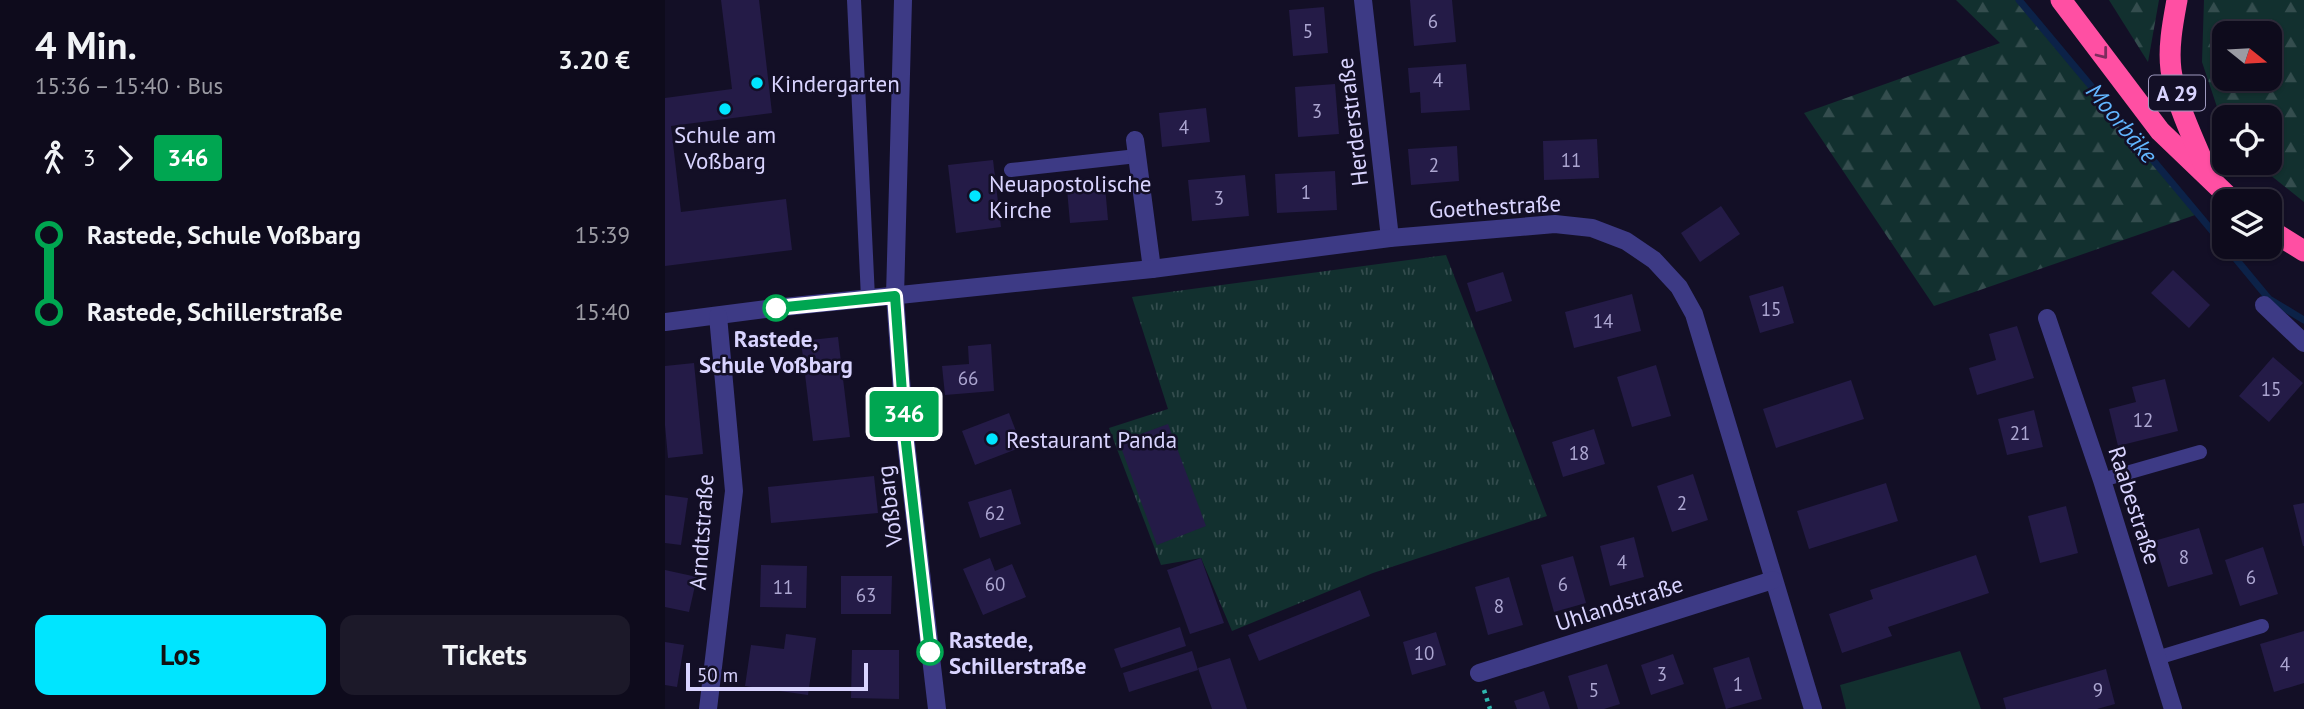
<!DOCTYPE html>
<html lang="de">
<meta charset="utf-8">
<style>
:root{--surface:#0e0b1c;--page:#1c1929;--text:#f1f3f6;--muted:#9b9ba3;--line:#2e2b3b;--accent:#00e5ff}
body{margin:0;font-family:"PT Sans",sans-serif;background:var(--page);color:var(--text);height:100vh;display:flex;flex-direction:column;font-size:26px;white-space:nowrap}
*{box-sizing:border-box;margin:0}
p{font-size:23px;color:var(--muted)}
.icon{flex:none;width:38px;height:38px;fill:none;stroke:currentColor;stroke-width:2;stroke-linecap:round;stroke-linejoin:round}
.map{position:relative;flex:1;overflow:hidden}
.drawer{display:flex;flex-direction:column;background:var(--surface);width:665px}
.drawer>*{flex:none}
.badge{padding:0 14px;border-radius:5px;font-size:24px;line-height:46px}
.needle{width:46px;rotate:108deg}
.tools{position:absolute;left:1547px;top:21px;display:grid;gap:14px}
.tools a{display:grid;place-items:center;width:70px;height:70px;border-radius:14px;background:var(--surface);box-shadow:0 2px 5px #0004,0 0 0 2px var(--line);font-size:35px}
.scale{position:absolute;left:21px;bottom:18px;width:182px;box-sizing:border-box;padding-left:7px;border:4px solid #d9d4ff;border-top:0;font-size:19px;line-height:24px;white-space:nowrap;color:#d9d4ff;-webkit-text-stroke:5px #130f26;paint-order:stroke}
.map>.badge{position:absolute;translate:-50% -50%;box-shadow:0 0 0 4px #fff}
.legs{display:flex;align-items:center;gap:10px;height:77px;padding:0 35px;font-size:23px}
.legs p{margin-inline-start:auto}
.overview{display:flex;align-items:center;justify-content:space-between;height:119px;padding:0 35px}
h1{font-size:38px;font-weight:800;line-height:52px}
.cta{display:flex;gap:14px;margin-top:auto;padding:14px 35px}
.cta a{flex:1;height:80px;border-radius:14px;background:var(--accent);color:#111;font-size:28px;font-weight:800;line-height:80px;text-align:center}
.cta a+a{background:var(--page);color:var(--text)}
ul{padding:0 35px;list-style:none}
li{display:flex;align-items:center;gap:24px;height:77px;font-size:26px}
li i{display:grid;place-items:center;width:10px;height:100%;margin:0 9px;background:currentColor}
li i::after{content:'';width:18px;height:18px;margin:-9px;border:5px solid;border-radius:50%;background:var(--surface)}
li p{margin-inline-start:auto}
li:first-child i{background:linear-gradient(#0000 50%,currentColor 0)}
li:last-child i{background:linear-gradient(currentColor 50%,#0000 0)}
main{display:flex;flex:1;min-height:0}
.map>svg:first-child{display:block}
.grass{fill:url(#grass-tufts)}
.forest{fill:url(#forest-firs);fill-rule:evenodd}
.green{fill:#12302f}
.lines{fill:none;stroke-linecap:round;stroke-linejoin:round}
.stream{stroke:#0c2248;stroke-width:7}
.building{fill:#241b47}
.path{stroke:#2fb8b0;stroke-width:4.5;stroke-dasharray:3.5 5;stroke-linecap:butt}
.service{stroke:#3d3a85;stroke-width:14}
.minor{stroke:#3d3a85;stroke-width:18}
.motorway{stroke:#ff4fa3;stroke-width:21}
.oneway{stroke:#7d2c5e}
.line-1-casing{stroke:#fff;stroke-width:16}
.line-1{stroke:#00a651;stroke-width:10}
.poi-dot{fill:#00e5ff;stroke:#130f26;stroke-width:2.5}
.stop-1-dot{fill:#fff;stroke:#00a651;stroke-width:3.5}
.labels{text-anchor:middle;dominant-baseline:central;stroke-width:5;stroke-linejoin:round;paint-order:stroke}
.number-label{font-size:19px;fill:#aca6d1}
.shield{fill:#130f26;stroke:#9e99be;stroke-width:2}
.shield-label{font-size:21px;font-weight:bold;fill:#d9d4ff}
.poi-label{font-size:23px;fill:#d9d4ff;stroke:#130f26;text-anchor:start}
.street-label{font-size:23px;fill:#d9d4ff;stroke:#130f26}
.stop-label{font-size:23px;font-weight:bold;fill:#d9d4ff;stroke:#130f26}
.water-label{font-size:24px;font-style:italic;fill:#62b6ff;stroke:#130f26}
</style>
<main>
<section class="drawer">
<div class="overview"><div><h1>4 Min.</h1><p>15:36 – 15:40 · Bus</p></div><b>3.20 €</b></div>
<div class="legs"><svg class="icon" aria-label="walk" viewBox="0 0 24 24"><circle cx="13" cy="4" r="2"/><path d="M13 8l-2 6 4 7M11 14l-3 7M7 12l3-4h3l4 4"/></svg>3<svg class="icon" aria-label="forward" viewBox="0 0 24 24"><path d="M9 5l7 7-7 7"/></svg><b class="badge" style="background:#00a651;color:#fff">346</b></div>
<ul>
<li><i style="color:#00a651"></i><b>Rastede, Schule Voßbarg</b><p>15:39</p></li>
<li><i style="color:#00a651"></i><b>Rastede, Schillerstraße</b><p>15:40</p></li>
</ul>
<div class="cta"><a>Los</a><a>Tickets</a></div>
</section>
<div class="map">
<svg width="1639" height="709" viewBox="0 0 1639 709">
<defs>
<pattern id="grass-tufts" width="24" height="20" patternUnits="userSpaceOnUse" patternTransform="scale(1.75)"><rect width="24" height="20" fill="#12302f"/><path d="M3 7l-1-3M5 7V3M7 7l1-3M15 17l-1-3M17 17v-4M19 17l1-3" fill="none" stroke="#344d4e"/></pattern>
<pattern id="forest-firs" width="22" height="20" patternUnits="userSpaceOnUse" patternTransform="scale(1.75)"><rect width="22" height="20" fill="#12302f"/><path d="M5 1l3.5 6h-7zM16 11l3.5 6h-7z" fill="#344d4e"/></pattern>
</defs>
<rect width="100%" height="100%" fill="#130f26"/>
<polygon class="grass" points="781,255 882,516 708,573 567,631 536,558 496,565 444,428 503,409 467,297"/>
<g class="forest">
<polygon points="1291,0 1354,0 1533,214 1269,306 1139,113 1335,43"/>
<polygon points="1444,0 1494,0 1483,62"/>
<path d="M1539,0h100v202l-35,-28 -9,-11h10v-46h-46v5l-4,-6 -18,-54zM1605,33v46h-46v-46z"/>
</g>
<polygon class="green" points="1295,651 1316,709 1181,709 1175,685"/>
<g class="lines">
<g class="stream">
<polyline points="1354,0 1559,245"/>
<polyline points="1561,247 1604,299 1639,320"/>
</g>
</g>
<g class="building">
<polygon points="56,0 94,0 107,113 6,126 16,212 121,199 127,250 0,266 0,98 67,89"/>
<polygon points="745,0 787,0 791,42 749,46"/>
<polygon points="659,7 663,53 628,56 624,10"/>
<polygon points="801,64 805,110 756,113 755,92 745,93 743,68"/>
<polygon points="670,84 674,134 633,137 630,87"/>
<polygon points="541,108 545,142 497,147 494,113"/>
<polygon points="932,139 934,178 879,180 878,141"/>
<polygon points="792,146 794,181 746,185 743,149"/>
<polygon points="328,160 336,227 291,233 283,165"/>
<polygon points="670,171 672,210 612,213 610,174"/>
<polygon points="580,175 584,216 527,221 523,180"/>
<polygon points="440,186 443,220 405,223 402,189"/>
<polygon points="1056,206 1075,234 1035,262 1016,233"/>
<polygon points="1508,270 1545,305 1524,328 1486,293"/>
<polygon points="838,272 847,301 811,312 802,283"/>
<polygon points="1118,286 1129,323 1095,333 1084,296"/>
<polygon points="967,294 976,331 909,348 900,312"/>
<polygon points="1352,326 1369,378 1312,395 1304,368 1331,360 1324,334"/>
<polygon points="173,337 185,437 148,441 136,341"/>
<polygon points="326,344 329,391 280,395 277,366 304,364 303,346"/>
<polygon points="1608,357 1638,383 1604,422 1574,396"/>
<polygon points="29,363 38,454 3,458 0,425 0,366"/>
<polygon points="991,365 1006,416 967,427 952,377"/>
<polygon points="1500,379 1513,431 1453,446 1444,409 1471,402 1467,387"/>
<polygon points="1186,380 1199,419 1111,448 1098,409"/>
<polygon points="1369,410 1378,447 1342,455 1333,419"/>
<polygon points="344,413 357,447 310,465 297,431"/>
<polygon points="503,424 541,526 492,545 454,442"/>
<polygon points="929,429 940,464 898,477 887,442"/>
<polygon points="1028,474 1043,520 1007,532 992,486"/>
<polygon points="209,476 213,513 106,523 103,487"/>
<polygon points="1221,483 1233,521 1144,549 1132,511"/>
<polygon points="346,489 356,524 315,538 303,502"/>
<polygon points="0,495 23,498 16,545 0,543"/>
<polygon points="1639,503 1639,546 1638,546 1628,505"/>
<polygon points="1401,506 1413,553 1375,563 1363,516"/>
<polygon points="1534,528 1548,574 1503,587 1489,541"/>
<polygon points="969,537 979,577 945,586 935,546"/>
<polygon points="1598,547 1613,594 1575,606 1560,560"/>
<polygon points="1311,555 1324,593 1223,627 1227,636 1177,653 1164,614 1208,599 1205,590"/>
<polygon points="908,556 921,603 889,612 876,565"/>
<polygon points="325,558 330,571 347,564 361,597 318,615 298,569"/>
<polygon points="536,558 559,623 525,634 502,570"/>
<polygon points="96,565 142,566 141,608 95,607"/>
<polygon points="0,570 32,577 24,612 0,607"/>
<polygon points="176,576 227,576 226,614 176,614"/>
<polygon points="844,577 858,625 823,635 810,587"/>
<polygon points="695,590 705,616 594,661 583,635"/>
<polygon points="515,627 521,646 456,668 449,649"/>
<polygon points="1639,631 1639,683 1609,692 1595,644"/>
<polygon points="771,632 781,665 747,675 738,642"/>
<polygon points="121,634 151,638 143,695 80,686 86,645 119,649"/>
<polygon points="0,642 19,645 12,687 0,685"/>
<polygon points="187,650 234,650 234,699 186,698"/>
<polygon points="527,651 533,670 464,692 458,673"/>
<polygon points="1008,654 1019,684 986,695 976,665"/>
<polygon points="1084,657 1097,699 1061,709 1048,668"/>
<polygon points="565,658 582,709 547,709 533,668"/>
<polygon points="942,664 955,704 939,709 913,709 903,676"/>
<polygon points="1441,669 1450,704 1432,709 1341,709 1338,698"/>
<polygon points="879,691 885,709 852,709 849,701"/>
</g>
<g class="lines">
<polyline class="path" points="819,690 825,709"/>
<g class="service">
<polyline points="189,0 203,298"/>
<polyline points="346,170 472,156"/>
<polyline points="1437,480 1535,452"/>
<polyline points="1492,658 1597,626"/>
</g>
<g class="minor">
<polyline points="238,0 230,296 240,434 272,709"/>
<polyline points="698,0 725,238"/>
<polyline points="470,140 487,269"/>
<polyline points="1599,305 1639,343"/>
<polyline points="1382,318 1437,480 1508,709"/>
<polyline points="0,322 109,308 487,269 725,238 890,224 927,228 961,241 989,260 1014,287 1029,314 1148,709"/>
<polyline points="814,673 1108,580"/>
<polyline points="43,709 69,491 53,316"/>
</g>
<g class="motorway">
<polyline points="1396,0 1495,131 1568,201"/>
<path d="M1512,0c-4,22 -9,47 -6,70 5,35 23,69 36,102"/>
<polyline points="1605,230 1639,251"/>
</g>
</g>
<defs><path id="oneway-chevron" d="M-2-3.5L2.5 0L-2 3.5" fill="none" stroke-width="1.6" stroke-linecap="round" stroke-linejoin="round" transform="scale(1.75)"/></defs>
<use class="oneway" href="#oneway-chevron" transform="translate(1438 54) rotate(52)"/>
<g class="lines">
<g class="line-1-casing">
<polyline id="line-1" points="111,308 230,296 240,434 265,652"/>
</g>
<use href="#line-1" class="line-1"/>
</g>
<g class="poi-dot">
<circle cx="92" cy="83" r="7"/>
<circle cx="60" cy="109" r="7"/>
<circle cx="310" cy="196" r="7"/>
<circle cx="327" cy="439" r="7"/>
</g>
<g class="stop-1-dot">
<circle cx="111" cy="308" r="12"/>
<circle cx="265" cy="652" r="12"/>
</g>
<g class="labels">
<g class="number-label">
<text x="768" y="21">6</text>
<text x="643" y="31">5</text>
<text x="773" y="80">4</text>
<text x="652" y="111">3</text>
<text x="519" y="127">4</text>
<text x="906" y="160">11</text>
<text x="769" y="165">2</text>
<text x="641" y="192">1</text>
<text x="554" y="198">3</text>
<text x="1106" y="309">15</text>
<text x="938" y="321">14</text>
<text x="303" y="378">66</text>
<text x="1606" y="389">15</text>
<text x="1478" y="420">12</text>
<text x="1355" y="433">21</text>
<text x="914" y="453">18</text>
<text x="1017" y="503">2</text>
<text x="330" y="513">62</text>
<text x="1519" y="557">8</text>
<text x="957" y="562">4</text>
<text x="1586" y="577">6</text>
<text x="330" y="584">60</text>
<text x="898" y="584">6</text>
<text x="118" y="587">11</text>
<text x="201" y="595">63</text>
<text x="834" y="606">8</text>
<text x="759" y="653">10</text>
<text x="1620" y="664">4</text>
<text x="997" y="674">3</text>
<text x="1073" y="684">1</text>
<text x="929" y="690">5</text>
<text x="1433" y="690">9</text>
</g>
<rect class="shield" x="1484" y="75.5" width="56" height="35" rx="5"/>
<g class="shield-label">
<text x="1512" y="93">A 29</text>
</g>
<g class="poi-label">
<text x="106" y="83">Kindergarten</text>
<text x="60" y="134" text-anchor="middle">Schule am<tspan x="60" dy="26">Voßbarg</tspan></text>
<text x="324" y="183">Neuapostolische<tspan x="324" dy="26">Kirche</tspan></text>
<text x="341" y="439">Restaurant Panda</text>
</g>
<g class="street-label">
<text transform="translate(687 122) rotate(-97)">Herderstraße</text>
<text transform="translate(830 206) rotate(-3)">Goethestraße</text>
<text transform="translate(1470 505) rotate(72)">Raabestraße</text>
<text transform="translate(224 506) rotate(-97)">Voßbarg</text>
<text transform="translate(36 532) rotate(-86)">Arndtstraße</text>
<text transform="translate(954 603) rotate(-18)">Uhlandstraße</text>
</g>
<g class="stop-label">
<text x="111" y="338">Rastede,<tspan x="111" dy="26">Schule Voßbarg</tspan></text>
<text x="284" y="639" text-anchor="start">Rastede,<tspan x="284" dy="26">Schillerstraße</tspan></text>
</g>
<g class="water-label">
<text transform="translate(1457 123) rotate(50)">Moorbäke</text>
</g>
</g>
</svg>
<div class="tools">
<a><svg class="needle" viewBox="-14 -14 28 28"><path d="M0-13l5 13h-10z" fill="#e53935"/><path d="M0 13l5-13h-10z" fill="#9b9ba3"/></svg></a>
<a><svg class="icon" aria-label="locate" viewBox="0 0 24 24"><circle cx="12" cy="12" r="6"/><path d="M12 2v4M12 18v4M2 12h4M18 12h4"/></svg></a>
<a><svg class="icon" aria-label="layers" viewBox="0 0 24 24"><path d="M12 4l9 5-9 5-9-5zM3 14l9 5 9-5"/></svg></a>
</div>
<div class="scale">50 m</div>
<b class="badge" style="left:239px;top:414px;background:#00a651;color:#fff">346</b>
</div>
</main>
